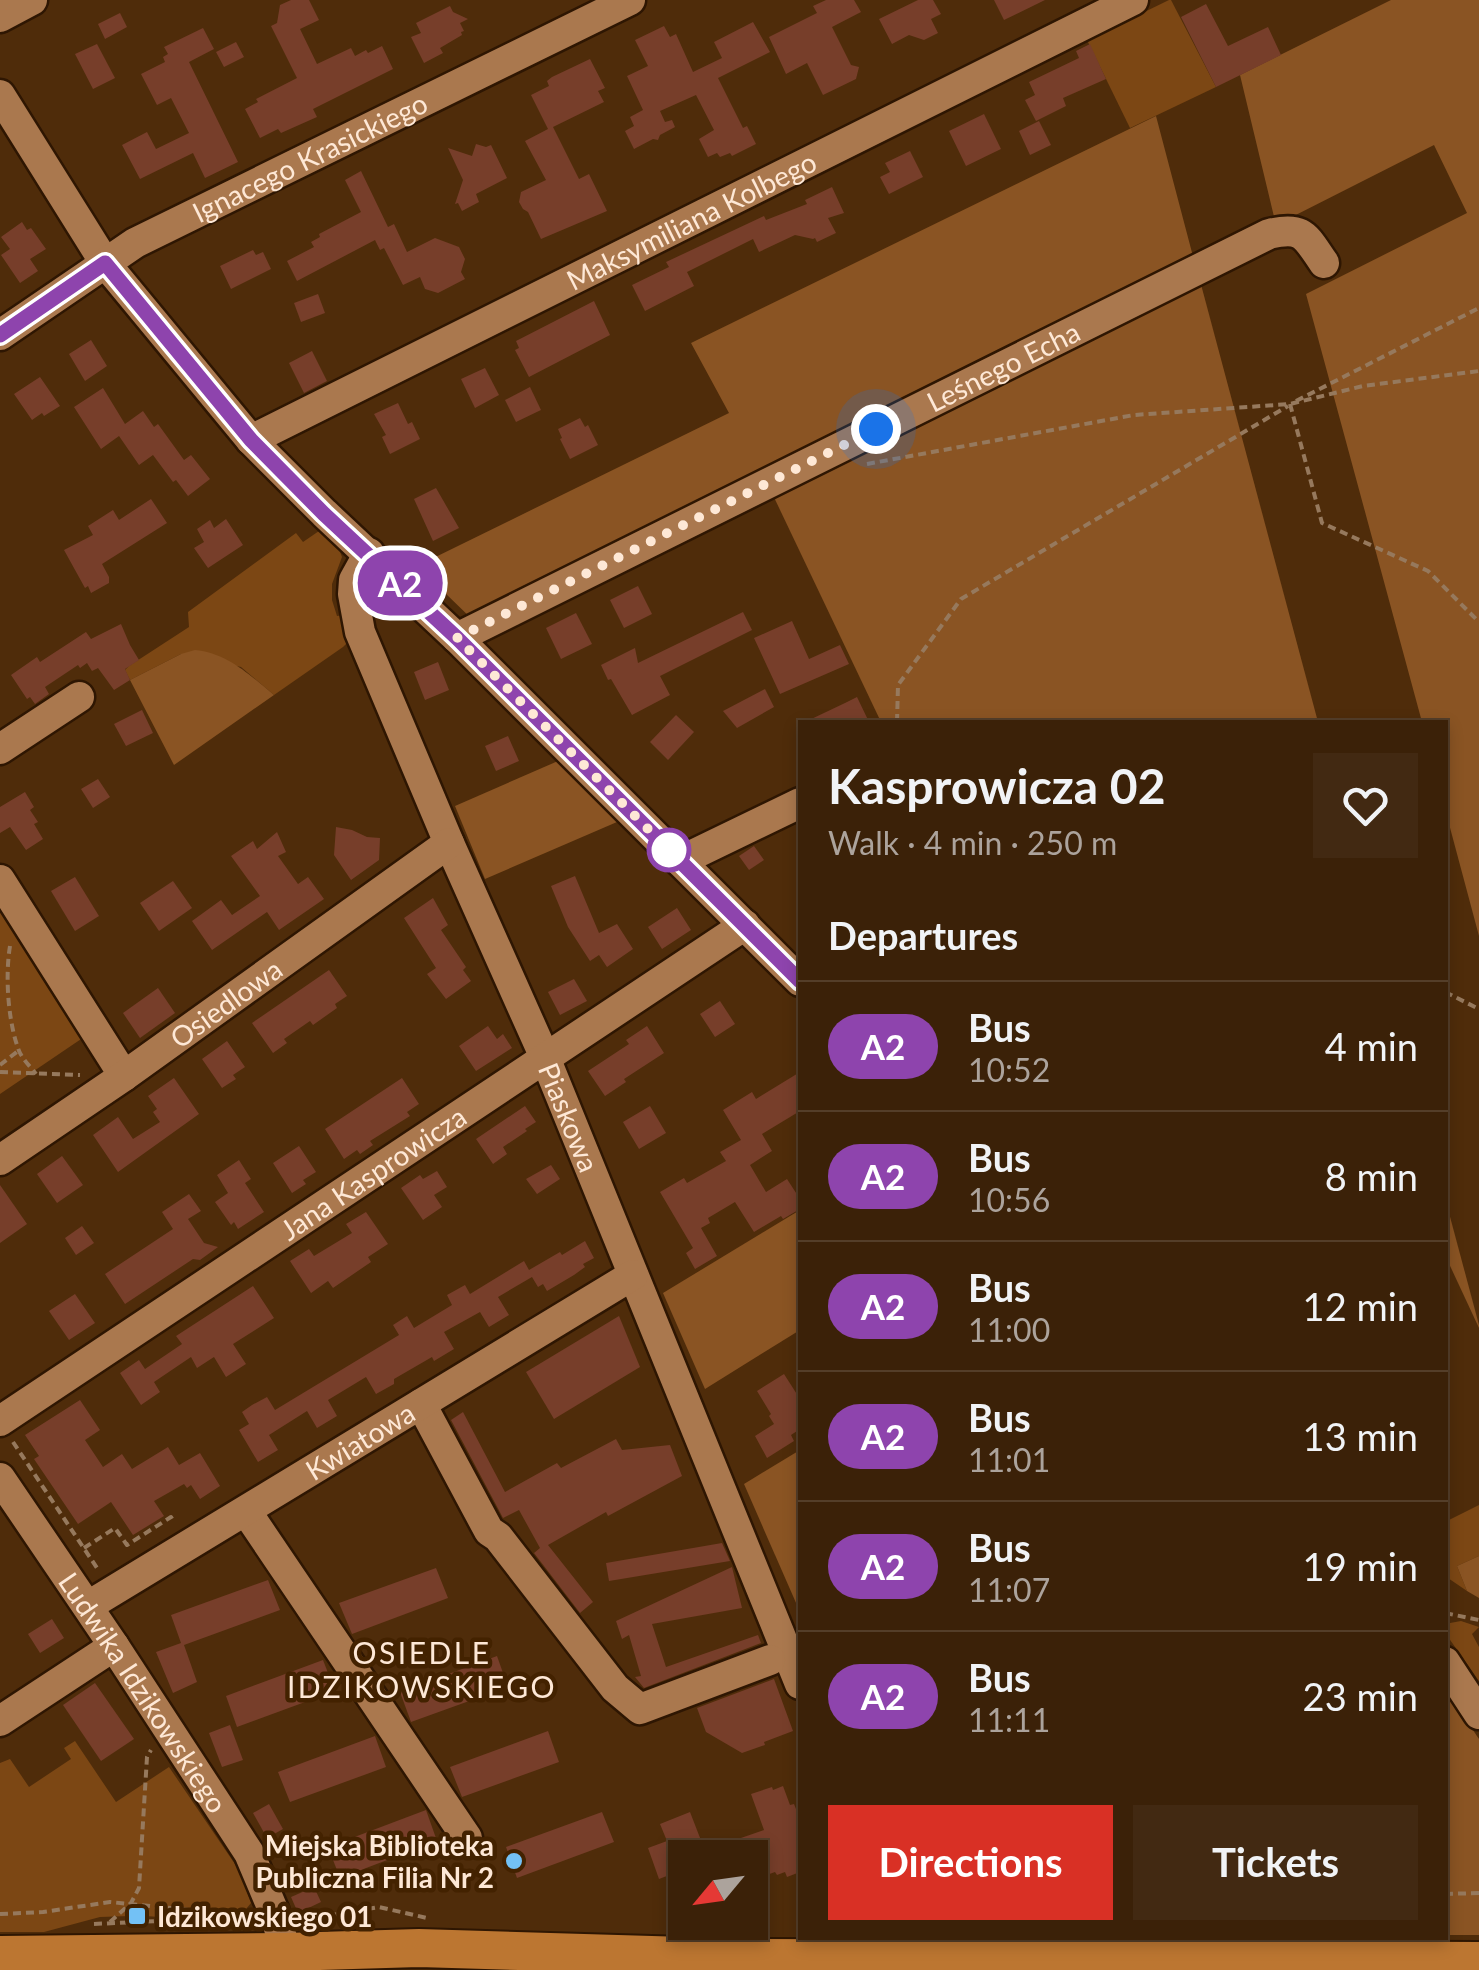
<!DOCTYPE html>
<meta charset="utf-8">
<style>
:root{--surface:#3b2108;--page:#422912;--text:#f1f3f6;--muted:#aca39c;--line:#543e29;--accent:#d93025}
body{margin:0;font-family:Lato,sans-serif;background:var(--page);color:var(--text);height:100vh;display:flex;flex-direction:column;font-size:38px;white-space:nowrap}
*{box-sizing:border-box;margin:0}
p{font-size:32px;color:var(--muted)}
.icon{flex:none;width:55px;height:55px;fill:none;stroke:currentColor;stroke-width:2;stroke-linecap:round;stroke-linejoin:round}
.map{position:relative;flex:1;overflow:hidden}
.panel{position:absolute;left:798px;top:720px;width:650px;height:1220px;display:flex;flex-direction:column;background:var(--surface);border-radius:0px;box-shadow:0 5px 15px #0003,0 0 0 2px var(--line)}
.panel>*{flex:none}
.badge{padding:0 20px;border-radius:32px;font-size:35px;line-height:65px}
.needle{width:65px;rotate:241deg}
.tools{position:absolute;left:668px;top:1840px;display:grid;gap:20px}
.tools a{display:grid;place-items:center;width:100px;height:100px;border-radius:0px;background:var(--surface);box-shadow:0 5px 15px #0003,0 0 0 2px var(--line);font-size:50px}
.you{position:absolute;width:50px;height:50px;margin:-25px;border:8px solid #fff;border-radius:50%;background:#1a73e8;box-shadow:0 0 0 15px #1a73e833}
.map>.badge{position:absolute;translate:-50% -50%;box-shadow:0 0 0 5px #fff}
h2{padding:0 30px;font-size:38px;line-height:90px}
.round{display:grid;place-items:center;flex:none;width:105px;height:105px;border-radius:0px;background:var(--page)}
.overview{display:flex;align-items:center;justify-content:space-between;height:170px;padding:0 30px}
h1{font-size:48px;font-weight:700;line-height:75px}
.cta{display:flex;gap:20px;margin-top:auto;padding:20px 30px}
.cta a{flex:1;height:115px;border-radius:0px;background:var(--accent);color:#fff;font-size:40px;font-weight:700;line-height:115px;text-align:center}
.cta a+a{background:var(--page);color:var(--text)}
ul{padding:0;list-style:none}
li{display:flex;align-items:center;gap:30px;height:130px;padding:0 30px;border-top:2px solid var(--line)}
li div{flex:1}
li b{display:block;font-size:38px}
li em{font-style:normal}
li .badge{min-width:110px;font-weight:700;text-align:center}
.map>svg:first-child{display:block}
.green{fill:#7c4714}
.forest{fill:#8a5423}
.building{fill:#773e2a}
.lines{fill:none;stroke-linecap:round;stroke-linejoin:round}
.minor-casing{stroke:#2e1602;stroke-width:35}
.major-casing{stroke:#2e1602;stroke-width:42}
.path{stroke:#96795d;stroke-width:4;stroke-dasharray:8 5;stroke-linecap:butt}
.minor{stroke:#aa784e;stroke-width:30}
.major{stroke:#bc7631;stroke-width:38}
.line-casing{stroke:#fff;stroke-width:22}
.line{stroke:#8e44ad;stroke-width:15}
.walk{stroke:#fee8d6;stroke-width:10;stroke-dasharray:0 18}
.stop-dot{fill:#fff;stroke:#8e44ad;stroke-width:5}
.poi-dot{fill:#73c1f5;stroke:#432200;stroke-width:4}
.labels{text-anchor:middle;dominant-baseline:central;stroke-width:9;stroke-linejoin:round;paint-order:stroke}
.street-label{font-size:28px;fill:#fee8d6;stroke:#432200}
.poi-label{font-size:28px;font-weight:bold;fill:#fee8d6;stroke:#432200;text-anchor:end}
.neighbourhood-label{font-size:30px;letter-spacing:2.5px;fill:#fee8d6;stroke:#432200}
</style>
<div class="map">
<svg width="1479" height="1970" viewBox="0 0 1479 1970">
<rect width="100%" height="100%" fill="#4f2c0a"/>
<g class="green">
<polygon points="1169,0 1171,0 1216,87 1130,128 1087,40"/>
<polygon points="319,531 339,549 342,557 332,584 332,600 337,616 344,615 353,637 343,647 274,695 241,667 181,654 130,680 125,670 129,666 189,627 188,612 296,533 303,542"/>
<polygon points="0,892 90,1033 0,1094"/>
<polygon points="1479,1505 1479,1556 1457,1566 1467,1591 1445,1576 1445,1522"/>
<polygon points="1461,1621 1479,1627 1472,1634 1479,1647 1479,1681 1448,1637 1446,1630 1450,1623"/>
<polygon points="75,1741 116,1802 169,1767 239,1870 251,1903 246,1909 247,1923 145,1916 144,1913 131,1913 130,1916 100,1917 44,1932 0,1932 0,1763 10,1759 29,1787 71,1759 64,1748"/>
</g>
<g class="forest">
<polygon points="1391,0 1479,0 1479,936 1445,809 1445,722 1422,722 1306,294 1467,213 1434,145 1276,225 1240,75"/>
<polygon points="1156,116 1195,264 476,623 444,592 411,569 729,413 691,343"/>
<polygon points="1199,277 1318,722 881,722 771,491"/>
<path d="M195,650c32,3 55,25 79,45l-100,70 -44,-85 51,-26z"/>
<polygon points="558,761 617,822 485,879 455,806"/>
<polygon points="1445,1198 1479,1325 1479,1328 1445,1255"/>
<polygon points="800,1210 800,1330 705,1389 663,1293"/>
<polygon points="800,1450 800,1612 744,1484"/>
<polygon points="1479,1556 1479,1598 1467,1591 1457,1566"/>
<polygon points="1445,1689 1479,1739 1479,1935 1445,1935"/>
</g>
<g class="building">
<polygon points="291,0 309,0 319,20 300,29 317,64 351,48 355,56 366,50 368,53 382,46 393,69 313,109 317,117 281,133 278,129 260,138 245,109 258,102 256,99 297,78 271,26 277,23 280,5"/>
<polygon points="826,0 854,0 861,12 832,27 851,65 859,67 856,79 823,95 807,63 786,74 769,37 817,13 813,6"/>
<polygon points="918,0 933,0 941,14 931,19 938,33 924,40 909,35 892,44 879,19"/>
<polygon points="994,0 1045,0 1004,20"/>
<polygon points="1206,4 1228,46 1268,27 1281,55 1216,87 1181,17"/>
<polygon points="450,6 453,12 468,19 460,23 464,31 461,32 462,35 440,48 443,53 424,63 411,37 421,33 416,23"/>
<polygon points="120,13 127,27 105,39 98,24"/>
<polygon points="753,22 770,52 718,78 743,128 747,126 756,144 732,156 730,153 720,157 717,153 708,157 699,139 714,130 696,95 660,111 665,122 672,120 675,127 660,135 658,140 653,139 634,149 625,131 634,126 630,117 643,110 627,76 648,66 635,40 664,26 670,37 676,34 693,72 722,58 714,42"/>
<polygon points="203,28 214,49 189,62 238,162 205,178 193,153 140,179 122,145 147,132 156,149 189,133 171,98 157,105 141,74 165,62 163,57 168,54 164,47"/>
<polygon points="236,42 244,57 224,67 216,52"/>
<polygon points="97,44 115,78 93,89 75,54"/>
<polygon points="1090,44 1106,79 1063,98 1066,106 1036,121 1025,100 1035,95 1029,82 1079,58 1076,51"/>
<polygon points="590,59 605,88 598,91 604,102 553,127 579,179 589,174 607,211 541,239 528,212 523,209 519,202 521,192 546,180 525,141 548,129 531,95 549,86 547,81 552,77"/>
<polygon points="984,114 1001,149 966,166 949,131"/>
<polygon points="1039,121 1051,145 1030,155 1019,131"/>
<polygon points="476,144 486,147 491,145 507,178 476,194 479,202 462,211 458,203 455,204 463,180 448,148 472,156"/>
<polygon points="910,151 923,177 889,194 880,177 890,172 885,163"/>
<polygon points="361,171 388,227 394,224 407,252 435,238 459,247 465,259 461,272 465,279 438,293 425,289 420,277 403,285 384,248 380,250 375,240 297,281 287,261 314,247 311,242 320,237 319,234 361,212 345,180"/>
<polygon points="832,187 844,213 828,218 836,233 817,242 815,238 813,239 795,235 759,252 753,239 687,272 694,286 645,311 632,285 669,267 666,262 764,216 766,220 807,204 805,200"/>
<polygon points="22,222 27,230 31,228 46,249 30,259 38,271 20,283 1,255 10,249 1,237"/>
<polygon points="253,250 256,255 263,252 271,269 231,289 220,266"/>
<polygon points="318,294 325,313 301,322 294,303"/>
<polygon points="594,301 610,335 529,377 515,350 519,348 516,341"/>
<polygon points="91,340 107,366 85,381 69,354"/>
<polygon points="312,351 327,381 304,393 289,363"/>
<polygon points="485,368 499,395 475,408 461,379"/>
<polygon points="40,377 60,406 44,416 42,413 32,420 14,394"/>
<polygon points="530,387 541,410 516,422 505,400"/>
<polygon points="103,388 125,424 143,411 154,427 158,424 184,460 191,455 210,479 188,496 176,480 173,482 153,455 139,465 119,436 101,449 74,407"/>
<polygon points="398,403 408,424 412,422 420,439 390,454 382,437 386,435 374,414"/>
<polygon points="580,418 585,427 588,425 598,445 570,459 560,439 562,438 558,429"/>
<polygon points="436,488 459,528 433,541 414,499"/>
<polygon points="151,499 167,523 102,564 109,577 109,583 91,593 88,586 85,588 64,550 93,535 88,526 113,510 119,520"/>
<polygon points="226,519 243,545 208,568 194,548 204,542 197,529 210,520 214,528"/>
<polygon points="638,586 652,614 624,628 610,600"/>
<polygon points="743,612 752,630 660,676 670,695 632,715 611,679 608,680 601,665 635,648 638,663"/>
<polygon points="576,613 592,644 561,659 546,628"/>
<polygon points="792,621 809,659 840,645 849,664 780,694 754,638"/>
<polygon points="121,624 130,645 139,660 125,669 130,680 114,690 98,668 92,671 87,663 80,668 78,665 45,687 49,694 35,704 30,697 27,699 11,675 37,657 40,662 86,632 91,639"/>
<polygon points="438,662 449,690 425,700 414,672"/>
<polygon points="765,689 774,707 737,728 723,711"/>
<polygon points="857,697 869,722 805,722 845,703"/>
<polygon points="142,710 153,733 126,746 114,724"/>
<polygon points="676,715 694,732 668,760 650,742"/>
<polygon points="508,736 519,761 496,771 485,746"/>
<polygon points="98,779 110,797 93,808 81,789"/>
<polygon points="25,792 34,807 30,810 38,822 34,824 43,839 26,850 10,827 0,833 0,807"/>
<polygon points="336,827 352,830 367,837 380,838 379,860 351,880 334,855"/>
<polygon points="277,832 286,852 278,856 298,884 308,877 324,899 279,930 267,912 212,950 192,921 221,900 232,915 260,896 231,856 253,841 257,849"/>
<polygon points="754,846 764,860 749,870 739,856"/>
<polygon points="575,876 599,933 617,924 633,949 607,967 599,955 590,961 568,927 551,886"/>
<polygon points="75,877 99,916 75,931 51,891"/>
<polygon points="173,881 192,908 159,931 140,903"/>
<polygon points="433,898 448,925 441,930 466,967 463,970 471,981 446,999 427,974 436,968 404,918"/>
<polygon points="677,908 691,930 662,949 648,927"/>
<polygon points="329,970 347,996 335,1004 337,1008 313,1025 310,1021 284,1039 287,1043 273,1053 252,1023"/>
<polygon points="574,979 587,1001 560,1015 548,992"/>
<polygon points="158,988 175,1013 140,1038 123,1013"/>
<polygon points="720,1001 735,1024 715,1037 700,1014"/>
<polygon points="488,1026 497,1039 503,1034 512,1048 476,1071 459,1046"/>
<polygon points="647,1026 664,1053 624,1079 626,1082 605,1096 588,1071 629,1044 626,1040"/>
<polygon points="227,1041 245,1067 233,1075 236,1079 222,1088 202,1059"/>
<polygon points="800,1072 800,1111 762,1134 772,1151 750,1165 766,1192 787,1179 800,1199 800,1209 783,1219 781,1216 754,1232 735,1202 708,1218 710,1223 701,1228 717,1256 695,1269 686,1253 693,1248 660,1192 684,1178 687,1183 726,1161 720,1152 741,1140 723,1110 752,1092 756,1099"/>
<polygon points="174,1078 199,1114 118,1172 93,1135 118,1117 133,1139 160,1122 153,1112 157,1109 148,1096"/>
<polygon points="402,1078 419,1104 407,1112 410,1116 370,1141 373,1145 360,1154 357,1150 344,1159 325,1129"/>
<polygon points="525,1106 536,1122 525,1129 527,1131 503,1147 507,1154 493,1164 476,1139"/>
<polygon points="650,1106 666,1133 639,1149 623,1122"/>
<polygon points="299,1146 316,1172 303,1180 306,1184 292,1193 273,1163"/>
<polygon points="62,1156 83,1185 57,1203 37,1174"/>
<polygon points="239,1160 251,1179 245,1183 264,1212 238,1229 234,1222 231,1225 215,1202 228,1193 217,1175"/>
<polygon points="551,1165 560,1179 537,1194 526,1179"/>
<polygon points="437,1171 447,1187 434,1195 442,1207 423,1220 401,1188 420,1175 423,1179"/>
<polygon points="0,1185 27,1224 0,1243"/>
<polygon points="189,1194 201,1211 188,1219 204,1243 218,1247 200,1260 193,1259 125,1304 105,1274 173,1229 162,1212"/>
<polygon points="366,1212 388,1244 368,1257 371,1262 333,1288 328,1281 311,1293 290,1261 309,1249 314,1256 352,1233 346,1224"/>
<polygon points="82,1226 94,1243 76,1255 65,1238"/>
<polygon points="585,1241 594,1258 583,1264 585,1267 574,1275 547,1291 543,1284 538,1287 532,1277 498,1297 509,1315 489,1327 480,1312 444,1332 454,1349 434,1361 432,1357 394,1379 394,1384 376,1394 366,1377 328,1400 337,1416 317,1428 307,1411 269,1435 278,1450 258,1462 239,1430 249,1424 242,1412 252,1405 267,1397 275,1410 399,1335 393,1325 407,1316 414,1328 452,1305 447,1295 465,1285 470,1294 524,1261 529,1270 560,1252 562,1255"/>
<polygon points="253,1286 274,1318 233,1344 246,1364 226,1377 214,1357 197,1368 191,1357 154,1382 160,1392 141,1405 120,1373 139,1360 145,1369 182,1344 176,1336"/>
<polygon points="75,1294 95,1323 69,1340 49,1311"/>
<polygon points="619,1316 640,1367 554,1419 526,1372"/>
<polygon points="784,1374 800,1399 800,1429 791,1435 794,1441 767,1458 755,1436 774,1424 769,1416 771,1414 757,1391"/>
<polygon points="80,1400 100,1430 85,1440 103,1467 122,1454 132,1469 168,1447 179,1465 200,1453 220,1486 200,1499 191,1485 187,1488 184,1484 154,1501 164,1516 133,1535 111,1502 78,1524 34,1459 39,1456 25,1435"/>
<polygon points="463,1412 505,1492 557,1463 561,1468 616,1439 622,1450 670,1445 682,1476 608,1516 606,1512 548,1545 593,1602 580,1613 534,1553 540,1548 519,1510 503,1518 451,1420"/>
<polygon points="722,1543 730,1561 609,1581 606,1563"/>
<polygon points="732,1567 742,1608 652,1624 666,1667 758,1635 761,1643 644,1688 635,1677 641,1676 629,1635 622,1639 616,1621"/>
<polygon points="436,1568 448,1598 352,1634 339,1603"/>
<polygon points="268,1580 280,1610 184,1645 197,1682 173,1693 156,1652 181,1643 171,1615"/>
<polygon points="52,1619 64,1638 40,1653 28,1634"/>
<polygon points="497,1656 508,1687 411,1722 400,1692"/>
<polygon points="323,1660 335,1691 237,1727 226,1696"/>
<polygon points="774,1679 793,1731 764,1742 765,1745 742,1753 706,1732 697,1708"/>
<polygon points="95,1683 134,1739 101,1761 63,1705"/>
<polygon points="230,1725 243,1760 222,1767 209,1733"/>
<polygon points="548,1731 559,1762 462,1797 450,1767"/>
<polygon points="375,1736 386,1767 290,1802 278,1772"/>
<polygon points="783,1786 790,1805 794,1804 800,1819 800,1872 787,1877 785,1872 777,1875 775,1872 756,1879 750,1858 685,1858 685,1869 659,1879 648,1848 667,1841 660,1824 690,1812 702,1843 712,1839 715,1847 764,1830 751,1794 772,1787 773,1790"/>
<polygon points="269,1804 283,1829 267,1838 253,1813"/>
<polygon points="426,1810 437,1841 340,1878 328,1847"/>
<polygon points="602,1812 614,1842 517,1878 506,1847"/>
<polygon points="314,1887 321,1902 298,1913 291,1897"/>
</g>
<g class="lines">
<g class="minor-casing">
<g id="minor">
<polyline points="0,17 32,0"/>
<polyline points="0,95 105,263 251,440 324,513 457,638 800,981"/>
<path id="s1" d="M0,335l135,-92 495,-243"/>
<path id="s2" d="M251,440l882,-440"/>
<path id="s3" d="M369,553l-15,27 -1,14 7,38 89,211 97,217 254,624"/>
<path id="s4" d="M457,638l812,-404c35,-8 36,2 55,29"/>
<polyline points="0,749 79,697"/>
<polyline points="680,861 800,803"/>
<polyline points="0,880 124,1076"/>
<path id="s5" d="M0,1160l124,-84 325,-233"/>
<polyline points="421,1404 489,1531 498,1537 615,1688 640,1709 770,1660"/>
<path id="s6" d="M0,1421l745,-496"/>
<path id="s7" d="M0,1478l114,168 135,207 25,59 18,58"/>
<polyline points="246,1511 467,1838"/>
<path id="s8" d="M88,1606l545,-331"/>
<polyline points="1445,1662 1479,1714"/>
<polyline points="0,1721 114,1646"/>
</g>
</g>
<g class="major-casing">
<polyline id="major" points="0,1955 286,1952 419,1948 753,1958 1479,1961"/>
</g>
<g class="path">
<polyline points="1296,401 1479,308"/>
<polyline points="1290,404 1322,523 1428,571 1479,622"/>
<polyline points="867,464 1134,415 1290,404 1363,386 1479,371"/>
<polyline points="897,722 898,685 961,599 1288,406"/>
<path d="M10,946c-5,30 -2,74 8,102 3,10 12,18 18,26"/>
<polyline points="1445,992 1479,1009"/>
<polyline points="0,1065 18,1051"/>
<polyline points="0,1072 80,1075"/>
<polyline points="13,1442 99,1571"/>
<polyline points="84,1548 115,1528 127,1545 171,1517 174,1522"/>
<polyline points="1445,1613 1479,1620"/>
<polyline points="1445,1894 1479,1893"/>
<polyline points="0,1914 43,1912 110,1902 220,1913 249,1913"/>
<polyline points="303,1920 379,1907 427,1918"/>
<polyline points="110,1922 131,1903 139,1888 147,1757 151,1750"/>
<polyline points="94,1924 157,1921 170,1922"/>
</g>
<use href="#minor" class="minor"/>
<use href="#major" class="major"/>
</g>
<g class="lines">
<g class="line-casing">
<polyline id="line" points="0,335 105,263 251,440 324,514 457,638 800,981"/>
</g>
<use href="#line" class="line"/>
<polyline class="walk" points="669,850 671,852 457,638 876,429"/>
</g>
<circle class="stop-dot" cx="669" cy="850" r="20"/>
<g class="poi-dot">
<circle cx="514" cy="1861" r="10"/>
<rect x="127" y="1906" width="20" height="20" rx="5"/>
</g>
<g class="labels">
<g class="street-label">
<text stroke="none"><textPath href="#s1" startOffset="358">Ignacego Krasickiego</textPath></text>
<text stroke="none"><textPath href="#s2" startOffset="492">Maksymiliana Kolbego</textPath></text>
<text stroke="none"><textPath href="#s4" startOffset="610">Leśnego Echa</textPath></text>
<text stroke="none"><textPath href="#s5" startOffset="275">Osiedlowa</textPath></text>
<text stroke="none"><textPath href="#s3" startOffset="612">Piaskowa</textPath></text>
<text stroke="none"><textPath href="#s6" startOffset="448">Jana Kasprowicza</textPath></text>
<text stroke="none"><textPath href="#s8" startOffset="318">Kwiatowa</textPath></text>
<text stroke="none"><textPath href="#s7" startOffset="258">Ludwika Idzikowskiego</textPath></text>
</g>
<g class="poi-label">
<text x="494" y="1845">Miejska Biblioteka<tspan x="494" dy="32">Publiczna Filia Nr 2</tspan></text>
<text x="157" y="1916" text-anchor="start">Idzikowskiego 01</text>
</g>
<g class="neighbourhood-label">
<text x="422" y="1652">OSIEDLE<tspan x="422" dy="34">IDZIKOWSKIEGO</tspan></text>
</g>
</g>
</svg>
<div class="tools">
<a><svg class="needle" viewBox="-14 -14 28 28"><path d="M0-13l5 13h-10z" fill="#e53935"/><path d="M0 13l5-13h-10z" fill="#aca39c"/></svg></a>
</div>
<div class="you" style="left:876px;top:429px"></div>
<b class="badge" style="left:400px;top:583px;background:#8e44ad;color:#fff">A2</b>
<section class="panel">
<div class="overview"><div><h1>Kasprowicza 02</h1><p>Walk · 4 min · 250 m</p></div><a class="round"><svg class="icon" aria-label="heart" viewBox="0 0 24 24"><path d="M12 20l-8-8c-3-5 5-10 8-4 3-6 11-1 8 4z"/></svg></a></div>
<h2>Departures</h2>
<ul>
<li><span class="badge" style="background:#8e44ad;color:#fff">A2</span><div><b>Bus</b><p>10:52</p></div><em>4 min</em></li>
<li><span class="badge" style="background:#8e44ad;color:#fff">A2</span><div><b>Bus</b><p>10:56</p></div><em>8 min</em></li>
<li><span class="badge" style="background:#8e44ad;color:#fff">A2</span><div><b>Bus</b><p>11:00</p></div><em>12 min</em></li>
<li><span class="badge" style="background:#8e44ad;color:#fff">A2</span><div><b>Bus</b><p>11:01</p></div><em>13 min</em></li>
<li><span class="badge" style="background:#8e44ad;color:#fff">A2</span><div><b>Bus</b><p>11:07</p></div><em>19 min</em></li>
<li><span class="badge" style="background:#8e44ad;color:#fff">A2</span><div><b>Bus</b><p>11:11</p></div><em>23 min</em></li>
</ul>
<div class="cta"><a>Directions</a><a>Tickets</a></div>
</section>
</div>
